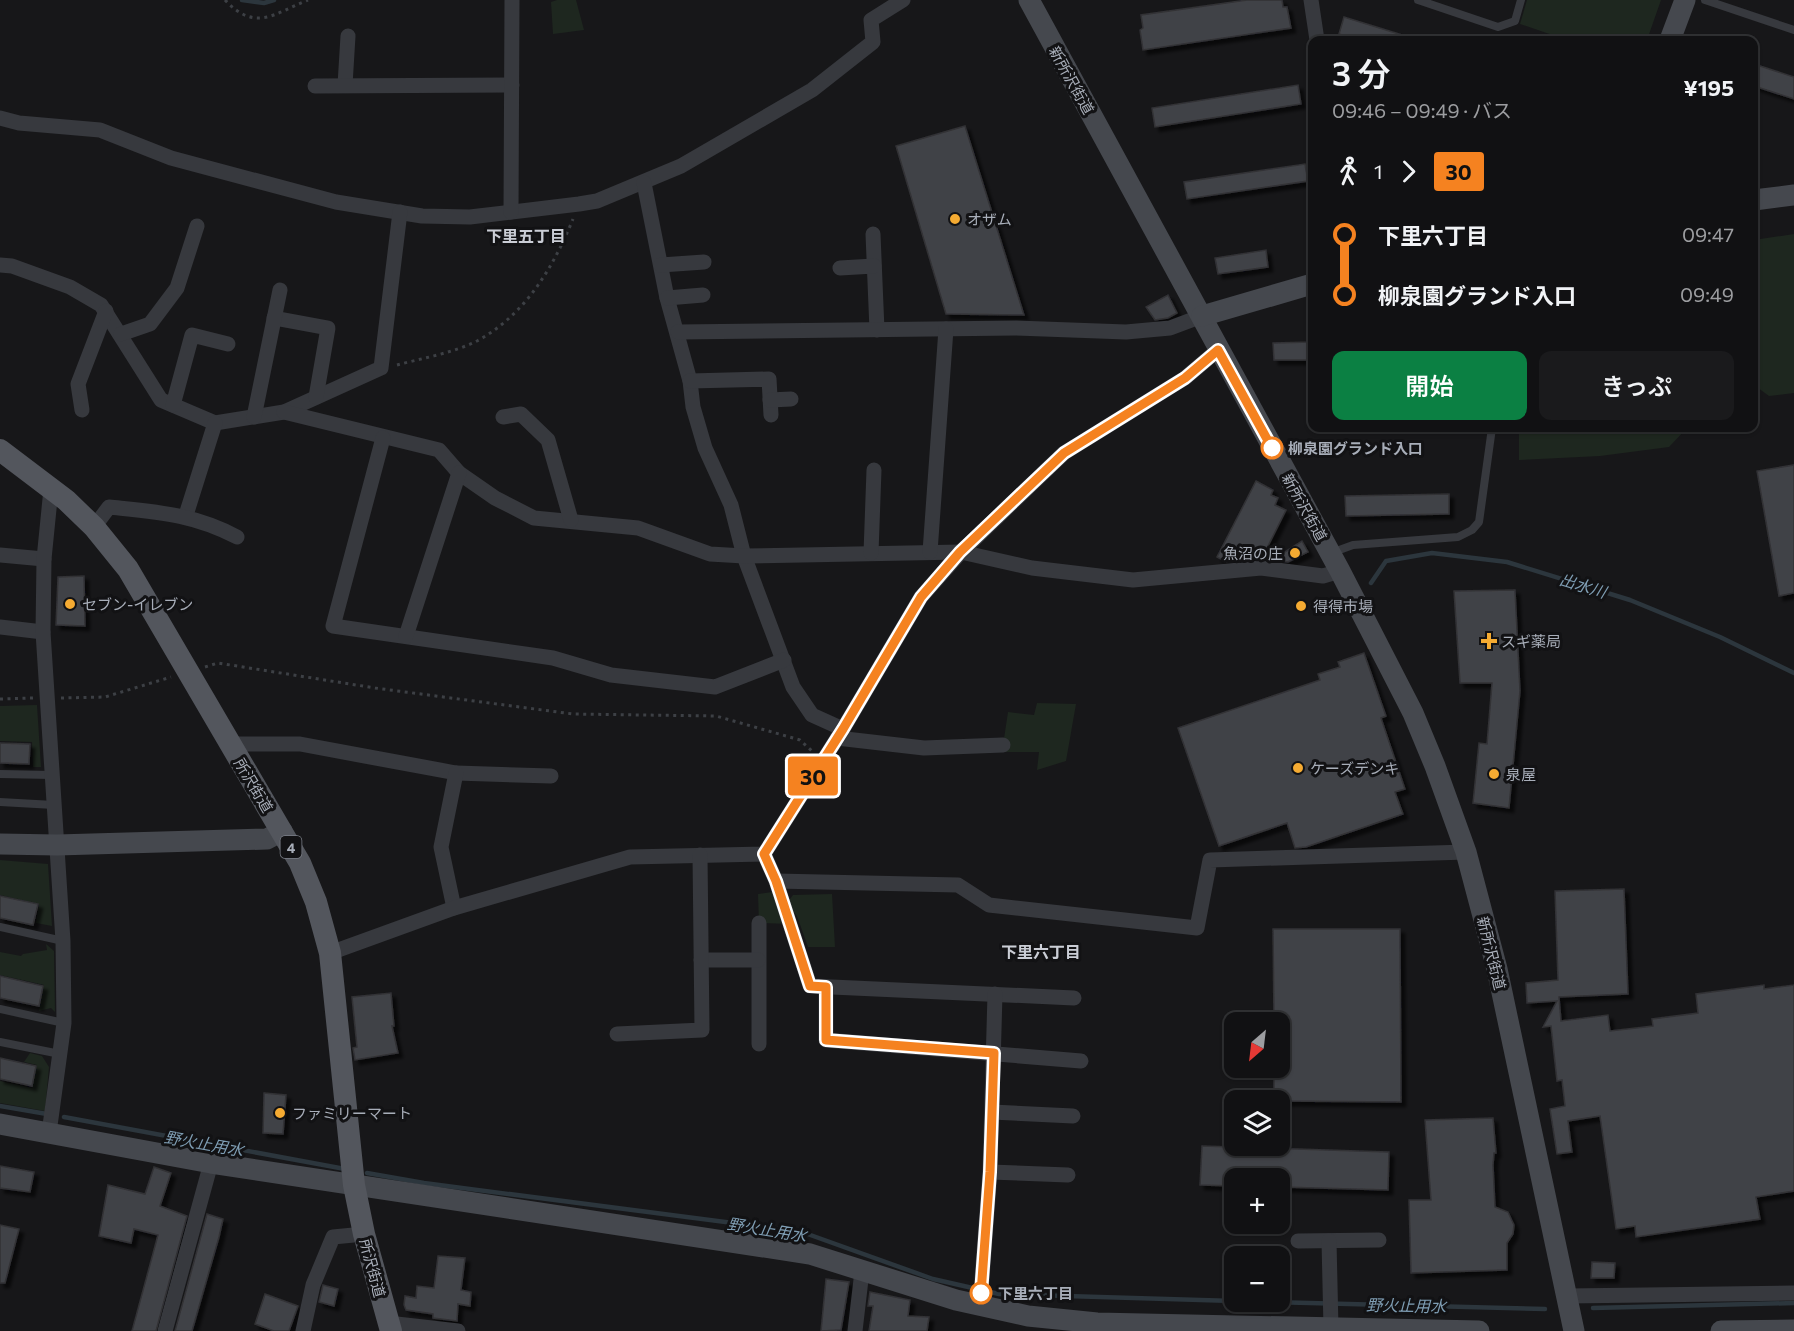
<!DOCTYPE html>
<html lang="ja">
<meta charset="utf-8">
<style>
:root{--surface:#111113;--page:#1a1a1c;--text:#f1f3f6;--muted:#9c9da0;--line:#303133;--accent:#0b8043}
body{margin:0;font-family:Commissioner,"Noto Sans JP",sans-serif;background:var(--page);color:var(--text);height:100vh;display:flex;flex-direction:column;font-size:22px;white-space:nowrap}
*{box-sizing:border-box;margin:0}
p{font-size:20px;color:var(--muted)}
.icon{flex:none;width:33px;height:33px;fill:none;stroke:currentColor;stroke-width:2;stroke-linecap:round;stroke-linejoin:round}
.map{position:relative;flex:1;overflow:hidden}
.drawer{position:absolute;left:1308px;top:36px;width:450px;height:396px;display:flex;flex-direction:column;background:var(--surface);border-radius:12px;box-shadow:0 2px 4px #0004,0 0 0 2px var(--line)}
.drawer>*{flex:none}
.badge{padding:0 12px;border-radius:4px;font-size:21px;line-height:39px}
.needle{width:39px;rotate:208deg}
.controls{position:absolute;left:1224px;top:1012px;display:grid;gap:12px}
.controls a{display:grid;place-items:center;width:66px;height:66px;border-radius:12px;background:var(--surface);box-shadow:0 2px 4px #0004,0 0 0 2px var(--line);font-size:30px}
.map>.badge{position:absolute;translate:-50% -50%;box-shadow:0 0 0 3px #fff}
.legs{display:flex;align-items:center;gap:9px;height:66px;padding:0 24px;font-size:20px}
.legs p{margin-inline-start:auto}
.overview{display:flex;align-items:center;justify-content:space-between;height:102px;padding:0 24px}
h1{font-size:33px;font-weight:600;line-height:45px}
.cta{display:flex;gap:12px;margin-top:auto;padding:12px 24px}
.cta a{flex:1;height:69px;border-radius:12px;background:var(--accent);color:#fff;font-size:24px;font-weight:600;line-height:69px;text-align:center}
.cta a+a{background:var(--page);color:var(--text)}
ul{padding:0 24px;list-style:none}
li{display:flex;align-items:center;gap:21px;height:60px;font-size:22px}
li i{display:grid;place-items:center;width:9px;height:100%;margin:0 8px;background:currentColor}
li i::after{content:'';width:15px;height:15px;margin:-8px;border:4px solid;border-radius:50%;background:var(--surface)}
li p{margin-inline-start:auto}
li:first-child i{background:linear-gradient(#0000 50%,currentColor 0)}
li:last-child i{background:linear-gradient(currentColor 50%,#0000 0)}
.map>svg:first-child{display:block}
.green{fill:#1e271f}
.lines{fill:none;stroke-linecap:round;stroke-linejoin:round}
.stream{stroke:#2c363d;stroke-width:4.5}
.building{fill:#414246;stroke:#313135;stroke-width:1.5;filter:url(#shadow)}
.path{stroke:#3d4045;stroke-width:3;stroke-dasharray:3 4.5;stroke-linecap:butt}
.lane{stroke:#37393e;stroke-width:8}
.street{stroke:#37393e;stroke-width:15}
.secondary{stroke:#45484e;stroke-width:21}
.primary{stroke:#53565d;stroke-width:22}
.line-1-casing{stroke:#fff;stroke-width:14}
.line-1{stroke:#f58220;stroke-width:9}
.poi-dot{fill:#f5ab32;stroke:#121214;stroke-width:2}
.stop-1-dot{fill:#fff;stroke:#f58220;stroke-width:3}
.labels{text-anchor:middle;dominant-baseline:central;stroke-width:6;stroke-linejoin:round;paint-order:stroke}
.shield{fill:#121214;stroke:#7b7f88;stroke-width:1.5}
.shield-label{font-size:14px;font-weight:bold;fill:#a8aeb9}
.street-label{font-size:15px;fill:#a8aeb9;stroke:#121214}
.poi-label{font-size:15px;fill:#a8aeb9;stroke:#121214;text-anchor:start}
.stop-label{font-size:15px;font-weight:bold;fill:#a8aeb9;stroke:#121214;text-anchor:start}
.neighbourhood-label{font-size:16px;font-weight:bold;fill:#cacdd5;stroke:#121214}
.water-label{font-size:16px;font-style:italic;fill:#7f9eb4;stroke:#121214}
</style>
<div class="map">
<svg width="1794" height="1331" viewBox="0 0 1794 1331">
<defs>
<filter id="shadow"><feDropShadow dx="4.5" dy="4.5" stdDeviation="1.5" flood-color="#0009"/></filter>
</defs>
<rect width="100%" height="100%" fill="#171719"/>
<g class="green">
<polygon points="557,0 576,0 584,30 553,34 551,2"/>
<polygon points="1527,0 1661,0 1647,40 1567,40 1520,24"/>
<polygon points="1794,234 1794,393 1769,396 1754,385 1754,240"/>
<polygon points="1519,428 1687,428 1669,447 1600,456 1519,460"/>
<polygon points="1037,703 1076,704 1066,761 1037,770 1039,752 1002,752 1008,712 1034,715"/>
<polygon points="37,705 41,767 33,767 32,742 0,741 0,706"/>
<polygon points="0,860 48,864 52,926 36,923 39,904 0,895"/>
<polygon points="779,891 790,924 759,923 758,894"/>
<polygon points="832,894 835,947 808,947 797,916 787,903 793,895"/>
<polygon points="46,944 54,951 55,1012 51,1008 39,1011 44,985 0,975 0,952 21,956 23,954 47,950"/>
<polygon points="30,1053 42,1056 49,1067 45,1111 0,1103 0,1081 32,1088 37,1065 24,1062"/>
</g>
<g class="lines">
<g class="stream">
<polyline points="242,0 264,3 274,0"/>
<polyline points="1371,583 1386,561 1432,553 1507,562 1630,600 1720,637 1794,673"/>
<polyline points="0,1106 47,1114"/>
<polyline points="64,1117 345,1169"/>
<polyline points="367,1173 424,1183 802,1232 933,1279 999,1294 1234,1301"/>
<polyline points="1267,1302 1545,1309"/>
<polyline points="1593,1308 1794,1303"/>
</g>
</g>
<g class="building">
<polygon points="1247,0 1282,0 1283,7 1287,7 1291,28 1143,50 1140,30 1143,28 1141,15"/>
<polygon points="1344,17 1412,38 1411,40 1359,40 1339,34"/>
<polygon points="1754,64 1794,77 1794,99 1754,86"/>
<polygon points="1298,85 1301,104 1155,127 1152,108"/>
<polygon points="965,126 1024,315 946,314 896,146"/>
<polygon points="1305,164 1308,181 1187,199 1184,182"/>
<polygon points="1266,250 1268,267 1218,274 1215,258"/>
<polygon points="1168,295 1177,313 1168,318 1155,320 1146,307"/>
<polygon points="1312,342 1312,360 1274,360 1273,343"/>
<polygon points="1794,465 1794,593 1779,596 1757,471"/>
<polygon points="1256,481 1273,490 1271,495 1278,498 1275,505 1286,510 1262,558 1243,560 1234,556 1231,561 1226,562 1217,557"/>
<polygon points="1449,494 1449,514 1346,516 1345,496"/>
<polygon points="1302,541 1308,552 1288,562 1272,560"/>
<polygon points="84,576 85,626 56,625 58,577"/>
<polygon points="1515,590 1520,691 1509,808 1473,803 1479,743 1487,744 1492,683 1460,683 1454,591"/>
<polygon points="1364,653 1386,716 1381,718 1405,789 1395,792 1403,814 1306,847 1295,848 1287,823 1219,846 1178,728 1320,680 1318,674 1340,667 1338,662"/>
<polygon points="0,743 30,744 29,764 0,763"/>
<polygon points="1624,889 1628,994 1559,997 1561,1021 1608,1015 1610,1031 1653,1026 1652,1019 1698,1013 1696,994 1764,985 1764,989 1794,985 1794,1191 1756,1197 1760,1219 1636,1237 1635,1226 1616,1229 1600,1116 1568,1121 1572,1152 1557,1154 1550,1109 1565,1106 1562,1080 1557,1081 1551,1026 1543,1027 1557,1001 1527,1003 1526,983 1558,980 1555,891"/>
<polygon points="0,896 38,904 33,925 0,918"/>
<polygon points="1273,929 1400,929 1401,1102 1274,1101 1274,1068 1280,1068 1280,1023 1274,1023"/>
<polygon points="0,976 43,986 39,1006 0,998"/>
<polygon points="391,993 394,1026 392,1026 398,1053 355,1060 353,1048 357,1047 352,997"/>
<polygon points="0,1058 36,1066 32,1086 0,1079"/>
<polygon points="264,1093 286,1095 283,1134 263,1133"/>
<polygon points="1493,1118 1496,1153 1494,1153 1493,1165 1495,1207 1508,1212 1514,1225 1513,1234 1507,1243 1507,1270 1411,1273 1409,1200 1431,1200 1425,1120"/>
<polygon points="1202,1146 1389,1152 1388,1190 1280,1187 1280,1179 1234,1179 1234,1186 1200,1185"/>
<polygon points="0,1166 34,1172 30,1192 0,1188"/>
<polygon points="154,1167 171,1173 160,1206 187,1216 156,1331 132,1331 158,1235 134,1229 131,1243 99,1236 108,1185 145,1194"/>
<polygon points="207,1214 223,1219 219,1237 192,1331 175,1331"/>
<polygon points="0,1225 19,1229 5,1283 0,1283"/>
<polygon points="438,1256 465,1258 461,1290 471,1292 470,1306 458,1304 457,1321 433,1318 433,1314 406,1310 404,1305 405,1296 416,1298 417,1286 434,1288"/>
<polygon points="1592,1262 1615,1263 1614,1278 1591,1278"/>
<polygon points="826,1279 849,1282 841,1330 821,1331"/>
<polygon points="323,1285 338,1289 334,1306 319,1302"/>
<polygon points="870,1292 910,1300 908,1316 929,1317 927,1331 869,1331 873,1306 868,1306"/>
<polygon points="265,1294 298,1306 289,1331 274,1331 255,1324"/>
</g>
<g class="lines">
<g class="path">
<path d="M225,0c31,33 50,13 83,0"/>
<path d="M397,365c26,-7 56,-12 80,-24 48,-26 76,-73 96,-122"/>
<polyline points="205,667 218,663 375,688 573,714 716,716 800,740 813,752"/>
<polyline points="61,698 105,697 171,677"/>
<polyline points="0,699 33,698"/>
</g>
<g class="lane">
<polyline points="1418,0 1498,27 1515,21 1521,0"/>
<polyline points="1705,0 1794,30"/>
<polyline points="1331,553 1353,545 1458,537 1472,530 1479,522 1492,428"/>
<polyline points="0,774 52,775"/>
<polyline points="0,802 54,805"/>
<polyline points="0,927 63,941"/>
<polyline points="0,1009 64,1023"/>
<polyline points="0,1042 60,1054"/>
</g>
<g class="street">
<polyline points="1311,0 1317,40"/>
<polyline points="345,85 348,36"/>
<polyline points="315,86 512,85"/>
<polyline points="0,118 19,123 100,130 171,158 336,202 422,216 470,217 579,204 597,201 681,166 812,90 873,42 871,20 903,0"/>
<polyline points="644,183 667,298 690,381 693,407 705,448 731,505 744,556 793,687 812,715 843,729"/>
<polyline points="511,212 512,0"/>
<polyline points="873,234 877,330"/>
<polyline points="0,265 12,266 70,287 101,305 161,400 215,423 284,412 381,368 400,212"/>
<polyline points="661,265 704,262"/>
<polyline points="840,268 874,266"/>
<polyline points="667,298 703,295"/>
<polyline points="274,318 328,328 316,397"/>
<polyline points="678,332 1016,328 1126,332 1170,328 1202,316"/>
<polyline points="121,334 150,324 177,288 197,226"/>
<polyline points="690,381 769,379 771,415"/>
<polyline points="770,400 791,399"/>
<polyline points="173,405 192,335 228,344"/>
<polyline points="82,410 78,384 106,311"/>
<polyline points="284,412 439,450 459,473 495,498 534,518 638,528 710,554 744,556 961,552 1032,568 1133,580 1261,568 1323,576 1340,571"/>
<polyline points="254,417 280,290"/>
<polyline points="503,417 521,414 548,440 571,520"/>
<polyline points="383,438 333,626 553,658 611,675 715,687 784,660"/>
<polyline points="186,515 215,423"/>
<path d="M94,527l15,-20c48,5 85,7 128,30"/>
<polyline points="930,552 946,329"/>
<polyline points="871,553 874,470"/>
<polyline points="0,555 44,559"/>
<polyline points="0,627 43,632"/>
<polyline points="406,636 459,473"/>
<polyline points="837,738 924,748 1003,745"/>
<polyline points="229,744 300,744 456,773 551,776"/>
<polyline points="764,854 776,881 810,986 1074,998"/>
<polyline points="776,881 958,885 989,905 1197,928 1210,860 1466,852"/>
<polyline points="454,908 441,847 456,773"/>
<polyline points="759,923 759,1044"/>
<polyline points="330,953 454,908 630,857 764,854 843,729 921,597 961,552 1064,453 1185,378 1218,350"/>
<polyline points="701,960 758,960"/>
<polyline points="826,987 826,1040 1081,1061"/>
<polyline points="617,1034 702,1030 700,855"/>
<polyline points="992,1112 1073,1116"/>
<polyline points="49,1133 64,1023 63,941 43,632 44,559 51,489"/>
<polyline points="990,1172 1068,1175"/>
<polyline points="1298,1241 1379,1240"/>
<polyline points="1329,1241 1331,1328"/>
<polyline points="1567,1296 1794,1293"/>
<polyline points="980,1305 990,1172 995,994"/>
<polyline points="388,1323 458,1331"/>
<polyline points="165,1331 211,1163"/>
<polyline points="303,1331 313,1285 333,1237 364,1234"/>
<polyline points="855,1331 862,1271"/>
</g>
<g class="secondary">
<polyline points="1029,0 1340,571 1413,713 1435,766 1466,852 1497,969 1574,1331"/>
<polyline points="1670,40 1685,0"/>
<polyline points="1754,200 1794,195"/>
<polyline points="1202,316 1312,284"/>
<polyline points="0,844 57,845 267,839 282,831"/>
<polyline points="0,1124 211,1163 810,1254 956,1300 1028,1316 1097,1323 1479,1331"/>
<polyline points="1721,1331 1794,1330"/>
</g>
<polyline class="primary" points="0,450 66,500 94,527 128,569 300,863 316,902 330,953 354,1185 364,1234 391,1331"/>
</g>
<g class="lines">
<g class="line-1-casing">
<polyline id="line-1" points="981,1293 990,1172 994,1053 826,1040 826,987 810,986 776,881 764,854 843,729 921,597 960,552 1064,453 1185,378 1218,350 1272,448"/>
</g>
<use href="#line-1" class="line-1"/>
</g>
<g class="poi-dot">
<circle cx="955" cy="219" r="6"/>
<circle cx="1295" cy="553" r="6"/>
<circle cx="70" cy="604" r="6"/>
<circle cx="1301" cy="606" r="6"/>
<path d="M1486 632h6v6h6v6h-6v6h-6v-6h-6v-6h6z"/>
<circle cx="1298" cy="768" r="6"/>
<circle cx="1494" cy="774" r="6"/>
<circle cx="280" cy="1113" r="6"/>
</g>
<g class="stop-1-dot">
<circle cx="1272" cy="448" r="10"/>
<circle cx="981" cy="1293" r="10"/>
</g>
<g class="labels">
<rect class="shield" x="280.5" y="836" width="21" height="22" rx="4.5"/>
<g class="shield-label">
<text x="291" y="847">4</text>
</g>
<g class="street-label">
<text transform="translate(1072 80) rotate(61)">新所沢街道</text>
<text transform="translate(1305 507) rotate(61)">新所沢街道</text>
<text transform="translate(254 785) rotate(59)">所沢街道</text>
<text transform="translate(1492 953) rotate(76)">新所沢街道</text>
<text transform="translate(373 1268) rotate(75)">所沢街道</text>
</g>
<g class="poi-label">
<text x="967" y="219">オザム</text>
<text x="1283" y="553" text-anchor="end">魚沼の庄</text>
<text x="82" y="604">セブン-イレブン</text>
<text x="1313" y="606">得得市場</text>
<text x="1501" y="641">スギ薬局</text>
<text x="1310" y="768">ケーズデンキ</text>
<text x="1506" y="774">泉屋</text>
<text x="292" y="1113">ファミリーマート</text>
</g>
<g class="stop-label">
<text x="1288" y="448">柳泉園グランド入口</text>
<text x="998" y="1293">下里六丁目</text>
</g>
<g class="neighbourhood-label">
<text x="526" y="235">下里五丁目</text>
<text x="1041" y="951">下里六丁目</text>
</g>
<g class="water-label">
<text transform="translate(1583 585) rotate(17)">出水川</text>
<text transform="translate(204 1143) rotate(10)">野火止用水</text>
<text transform="translate(767 1229) rotate(9)">野火止用水</text>
<text transform="translate(1406 1305) rotate(1)">野火止用水</text>
</g>
</g>
</svg>
<div class="controls">
<a><svg class="needle" viewBox="-14 -14 28 28"><path d="M0-13l5 13h-10z" fill="#e53935"/><path d="M0 13l5-13h-10z" fill="#9c9da0"/></svg></a>
<a><svg class="icon" aria-label="layers" viewBox="0 0 24 24"><path d="M12 4l9 5-9 5-9-5zM3 14l9 5 9-5"/></svg></a>
<a>+</a>
<a>−</a>
</div>
<b class="badge" style="left:813px;top:776px;background:#f58220;color:#111">30</b>
<section class="drawer">
<div class="overview"><div><h1>3 分</h1><p>09:46 – 09:49 · バス</p></div><b>¥195</b></div>
<div class="legs"><svg class="icon" aria-label="walk" viewBox="0 0 24 24"><circle cx="13" cy="4" r="2"/><path d="M13 8l-2 6 4 7M11 14l-3 7M7 12l3-4h3l4 4"/></svg>1<svg class="icon" aria-label="forward" viewBox="0 0 24 24"><path d="M9 5l7 7-7 7"/></svg><b class="badge" style="background:#f58220;color:#111">30</b></div>
<ul>
<li><i style="color:#f58220"></i><b>下里六丁目</b><p>09:47</p></li>
<li><i style="color:#f58220"></i><b>柳泉園グランド入口</b><p>09:49</p></li>
</ul>
<div class="cta"><a>開始</a><a>きっぷ</a></div>
</section>
</div>
